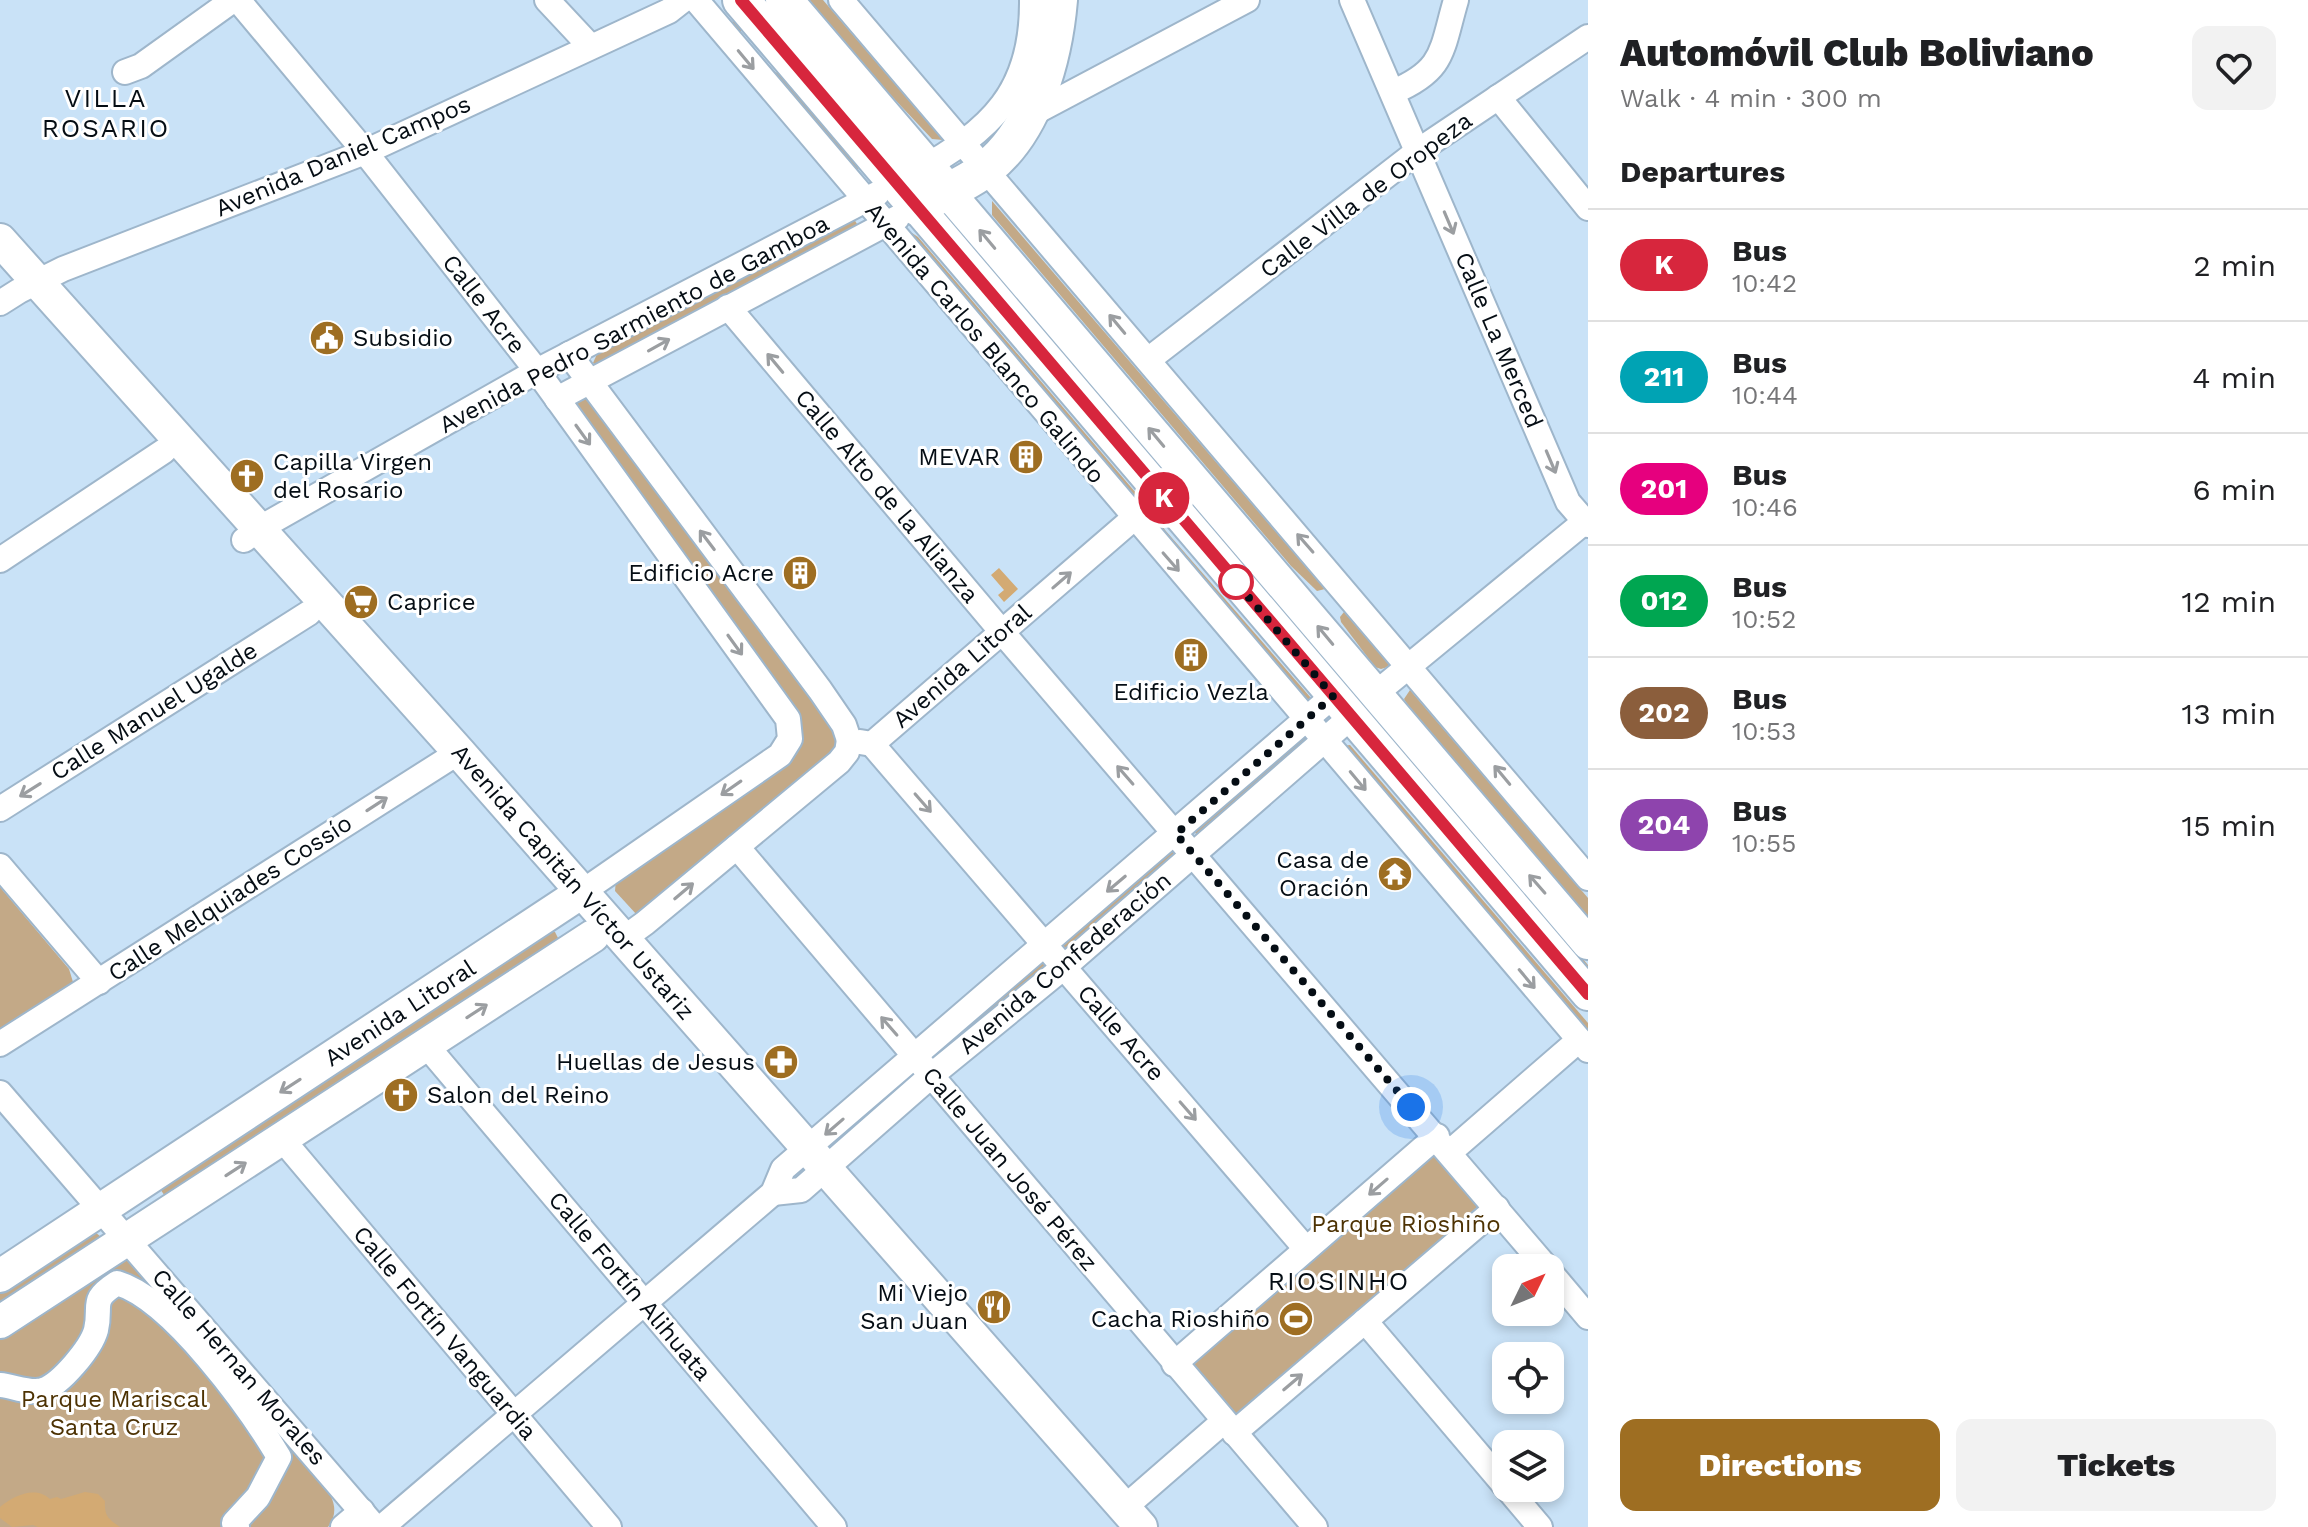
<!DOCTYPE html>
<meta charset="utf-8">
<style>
:root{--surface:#fff;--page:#f2f2f2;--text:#202124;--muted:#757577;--line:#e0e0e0;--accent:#9e6e22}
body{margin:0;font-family:"Work Sans",sans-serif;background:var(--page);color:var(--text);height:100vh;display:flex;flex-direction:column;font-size:30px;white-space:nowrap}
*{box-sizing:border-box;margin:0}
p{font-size:26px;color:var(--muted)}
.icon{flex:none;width:44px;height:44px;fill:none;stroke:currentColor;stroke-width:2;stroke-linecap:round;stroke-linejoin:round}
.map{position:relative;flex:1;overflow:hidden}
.details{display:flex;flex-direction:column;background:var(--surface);width:720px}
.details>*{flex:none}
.badge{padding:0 16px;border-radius:26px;font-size:28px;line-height:52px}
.needle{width:52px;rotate:47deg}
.tools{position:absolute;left:1492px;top:1254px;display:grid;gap:16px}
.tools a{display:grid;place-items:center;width:72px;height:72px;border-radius:16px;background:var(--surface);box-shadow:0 4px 12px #0003;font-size:40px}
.you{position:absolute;width:40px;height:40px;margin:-20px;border:6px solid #fff;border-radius:50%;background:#1a73e8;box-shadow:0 0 0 12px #1a73e833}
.map>.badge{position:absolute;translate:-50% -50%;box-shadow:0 0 0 4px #fff}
h2{padding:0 32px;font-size:30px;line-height:72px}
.round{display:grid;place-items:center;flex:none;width:84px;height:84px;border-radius:16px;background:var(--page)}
.summary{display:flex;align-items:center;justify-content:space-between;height:136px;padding:0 32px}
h1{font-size:38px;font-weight:800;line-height:60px}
.primary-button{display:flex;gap:16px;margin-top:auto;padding:16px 32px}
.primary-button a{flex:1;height:92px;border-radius:16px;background:var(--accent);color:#fff;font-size:32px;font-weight:800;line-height:92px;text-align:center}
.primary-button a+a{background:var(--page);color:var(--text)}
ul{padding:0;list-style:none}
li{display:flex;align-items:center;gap:24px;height:112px;padding:0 32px;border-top:2px solid var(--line)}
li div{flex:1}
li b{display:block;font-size:30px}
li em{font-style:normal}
li .badge{min-width:88px;font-weight:700;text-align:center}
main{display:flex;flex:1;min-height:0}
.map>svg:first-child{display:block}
.green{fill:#c3a987}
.water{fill:#d3aa73}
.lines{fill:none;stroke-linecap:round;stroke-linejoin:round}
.minor-casing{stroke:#9eb6cb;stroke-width:28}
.major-casing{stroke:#9eb6cb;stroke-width:36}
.highway-casing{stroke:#9eb6cb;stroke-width:40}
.minor{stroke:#fff;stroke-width:24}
.major{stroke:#fff;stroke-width:32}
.highway{stroke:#fff;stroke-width:36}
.oneway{stroke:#9b9ea1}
.line-casing{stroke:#fff;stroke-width:18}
.line{stroke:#d7263d;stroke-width:12}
.walk{stroke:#050d14;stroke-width:8;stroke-dasharray:0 14.4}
.stop-dot{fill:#fff;stroke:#d7263d;stroke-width:4}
.labels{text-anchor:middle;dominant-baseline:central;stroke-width:6;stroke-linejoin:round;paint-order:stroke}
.street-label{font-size:24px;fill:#050d14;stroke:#fff}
.poi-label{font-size:24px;fill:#050d14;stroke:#fff;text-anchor:end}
.park-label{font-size:24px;fill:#4d3203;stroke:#fff}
.neighbourhood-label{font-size:26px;letter-spacing:2px;fill:#050d14;stroke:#fff}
</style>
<main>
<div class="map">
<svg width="1588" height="1527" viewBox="0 0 1588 1527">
<rect width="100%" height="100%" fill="#c9e2f7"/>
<g class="green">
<polygon points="808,0 823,0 943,140 932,139 884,88"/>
<polygon points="725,21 736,22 741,29 741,33 775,72 781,74 857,164 859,173 857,174"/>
<polygon points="992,201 1325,589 1317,591 1291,566 992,215"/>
<polygon points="953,218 1588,965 1588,973 947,222"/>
<polygon points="854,219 857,224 855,229 598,366 593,363 597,354 845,220"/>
<polygon points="912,233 918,237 1159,520 1165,530 1311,698 1307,705 908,234"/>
<polygon points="587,396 832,721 838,737 835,753 637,915 615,891 616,879 797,745 574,404 575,401"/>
<polygon points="1344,612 1391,666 1381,669 1375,667 1341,622 1340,617"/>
<polygon points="1410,690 1588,898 1588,918 1407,704 1404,699"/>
<polygon points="1303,735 1306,739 1305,744 1202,833 1196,834 1194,830"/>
<polygon points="1350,745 1588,1023 1588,1034 1343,746"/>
<polygon points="1171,849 1174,853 1172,860 1071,946 1065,948 1062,945 1064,938"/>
<polygon points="0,887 69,969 73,982 69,990 0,1033"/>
<polygon points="549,931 555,932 558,938 557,943 165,1196 160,1189"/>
<polygon points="1040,961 1045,961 1045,967 936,1058 931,1058"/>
<polygon points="909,1072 916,1073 915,1076 829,1152 824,1147"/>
<polygon points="1430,1155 1435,1155 1481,1208 1241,1416 1233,1415 1191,1368 1192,1357"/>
<polygon points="95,1232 101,1237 0,1308 0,1290"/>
<path d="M125,1259l11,5 189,222c9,14 14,26 3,41h-328v-188l113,-77z"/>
</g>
<g class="water">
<polygon points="999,568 1018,589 1004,602 998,595 1004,590 991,575"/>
<path d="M85,1492l13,2 7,7c-1,16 4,18 15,26h-82l-5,-2 -21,2 -12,-9v-11c13,-11 35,-22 50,-8l7,-2 4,2z"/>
</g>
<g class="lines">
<g class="minor-casing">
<g id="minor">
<polyline points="238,0 365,152 537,371 788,719 790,739 780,755 582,892"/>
<polyline points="547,0 590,46"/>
<polyline points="696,0 1588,1050"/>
<polyline points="841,0 1588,878"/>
<polyline points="1352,0 1568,502 1588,525"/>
<polyline points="125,72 141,66 233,0"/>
<path d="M1393,92c52,-22 48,-41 63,-92"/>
<polyline points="1498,97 1588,208"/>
<polyline points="1028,116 1247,0"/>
<path d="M916,172c75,-42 117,-80 116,-172"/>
<polyline points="0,303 19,291 63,269 365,152 669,11 683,0"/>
<polyline points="728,307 1002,632 1547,1268"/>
<polyline points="569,354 820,690 844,725 849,740"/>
<polyline points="1148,360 1418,151 1588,37"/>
<polyline points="557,399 897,218"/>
<polyline points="244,540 260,528 537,371 877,194"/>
<polyline points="0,560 164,451"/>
<polyline points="1375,694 1588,519"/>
<polyline points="860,742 872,744 1134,518"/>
<polyline points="872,744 1306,1249"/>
<polyline points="0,809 309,613"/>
<polyline points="737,847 1315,1527"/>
<polyline points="0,866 99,982"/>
<polyline points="623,939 645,923 839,762 847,752 849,740"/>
<polyline points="0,1044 459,752"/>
<polyline points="426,1045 834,1527"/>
<polyline points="0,1093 375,1527"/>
<polyline points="282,1139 609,1527"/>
<polyline points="1450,1152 1579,1040"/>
<polyline points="773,1193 801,1190 932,1075 1064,967 1351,717"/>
<polyline points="1550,1272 1588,1317"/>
<polyline points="1365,1321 1506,1487"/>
<polyline points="1174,1364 1437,1136"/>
<path d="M0,1385c13,1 30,9 43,5 18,-6 48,-42 53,-60 6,-26 -7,-29 21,-47 55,16 133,125 162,174l-21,40 -24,26 3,4"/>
<polyline points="1234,1433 1497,1208"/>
<polyline points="1507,1488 1540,1527"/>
<polyline points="1124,1508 1224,1421"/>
<polyline points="343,1527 362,1511"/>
<polyline points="382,1527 773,1193 783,1169 1333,696"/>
</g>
</g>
<g class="major-casing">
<g id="major">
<polyline points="947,191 1588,943"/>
<polyline points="917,207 1588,994"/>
<polyline points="0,240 459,752 1141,1527"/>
<polyline points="0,1276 582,892"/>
<polyline points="0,1322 593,936"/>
</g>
</g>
<g class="highway-casing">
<g id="highway">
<path d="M741,0l176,207c22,-12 50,-23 70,-39 48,-38 67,-110 72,-168"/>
<polyline points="784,0 947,191"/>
</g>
</g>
<use href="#minor" class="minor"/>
<use href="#major" class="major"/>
<use href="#highway" class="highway"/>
</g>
<defs><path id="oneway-shaft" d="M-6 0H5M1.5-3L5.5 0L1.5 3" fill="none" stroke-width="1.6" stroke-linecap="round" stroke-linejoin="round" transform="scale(2)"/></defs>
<g class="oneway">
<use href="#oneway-shaft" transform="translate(746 60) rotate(50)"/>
<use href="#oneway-shaft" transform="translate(1449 223) rotate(67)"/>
<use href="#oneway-shaft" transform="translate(987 239) rotate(-130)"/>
<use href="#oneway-shaft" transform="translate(1117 324) rotate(-130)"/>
<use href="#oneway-shaft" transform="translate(659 345) rotate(-29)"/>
<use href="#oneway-shaft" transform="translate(775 363) rotate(-130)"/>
<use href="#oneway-shaft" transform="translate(583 435) rotate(54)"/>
<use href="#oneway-shaft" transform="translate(1156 437) rotate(-130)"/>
<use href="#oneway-shaft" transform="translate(1551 462) rotate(67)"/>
<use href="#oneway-shaft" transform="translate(707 540) rotate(-127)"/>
<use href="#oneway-shaft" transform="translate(1305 543) rotate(-131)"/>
<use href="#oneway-shaft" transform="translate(1171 562) rotate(49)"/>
<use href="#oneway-shaft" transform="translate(1062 580) rotate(-41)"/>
<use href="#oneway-shaft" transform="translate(1325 635) rotate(-130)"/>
<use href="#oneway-shaft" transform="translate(735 645) rotate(54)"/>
<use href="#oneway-shaft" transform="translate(1125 775) rotate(-131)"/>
<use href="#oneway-shaft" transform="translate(1502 775) rotate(-130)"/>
<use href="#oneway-shaft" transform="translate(1358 781) rotate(50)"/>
<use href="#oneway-shaft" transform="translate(731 788) rotate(145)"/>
<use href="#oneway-shaft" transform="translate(30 790) rotate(148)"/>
<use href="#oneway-shaft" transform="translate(923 803) rotate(49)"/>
<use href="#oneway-shaft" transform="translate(377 804) rotate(-33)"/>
<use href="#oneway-shaft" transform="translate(1116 884) rotate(140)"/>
<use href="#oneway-shaft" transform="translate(1537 884) rotate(-131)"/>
<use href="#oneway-shaft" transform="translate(684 891) rotate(-40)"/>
<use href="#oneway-shaft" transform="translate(1527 979) rotate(50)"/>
<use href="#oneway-shaft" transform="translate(477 1011) rotate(-33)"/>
<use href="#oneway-shaft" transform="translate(889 1026) rotate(-131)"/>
<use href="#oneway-shaft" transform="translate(290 1086) rotate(147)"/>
<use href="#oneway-shaft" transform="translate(1188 1111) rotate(49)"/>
<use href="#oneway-shaft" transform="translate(834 1127) rotate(139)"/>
<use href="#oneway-shaft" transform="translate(236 1169) rotate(-33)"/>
<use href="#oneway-shaft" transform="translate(1378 1187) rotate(139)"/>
<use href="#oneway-shaft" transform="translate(1293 1382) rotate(-40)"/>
</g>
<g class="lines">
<g class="line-casing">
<polyline id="line" points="741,0 1588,994"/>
</g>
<use href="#line" class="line"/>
<polyline class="walk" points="1236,582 1233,579 1333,696 1176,834 1411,1107"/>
</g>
<defs>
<g id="civic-disc" transform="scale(1.8)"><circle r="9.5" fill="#9e6e22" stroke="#fff"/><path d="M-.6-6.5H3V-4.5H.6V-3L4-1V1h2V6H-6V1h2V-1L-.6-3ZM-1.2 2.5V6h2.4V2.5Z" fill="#fff"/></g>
<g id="building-disc" transform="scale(1.8)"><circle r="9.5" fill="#9e6e22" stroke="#fff"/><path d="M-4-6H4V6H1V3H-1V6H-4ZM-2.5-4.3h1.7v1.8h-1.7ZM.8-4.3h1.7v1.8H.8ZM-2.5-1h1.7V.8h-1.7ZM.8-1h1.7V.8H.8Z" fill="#fff"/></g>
<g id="church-disc" transform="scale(1.8)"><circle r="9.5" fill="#9e6e22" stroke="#fff"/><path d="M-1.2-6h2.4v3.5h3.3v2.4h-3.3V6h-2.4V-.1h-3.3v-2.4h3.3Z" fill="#fff"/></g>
<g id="supermarket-disc" transform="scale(1.8)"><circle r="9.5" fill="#9e6e22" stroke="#fff"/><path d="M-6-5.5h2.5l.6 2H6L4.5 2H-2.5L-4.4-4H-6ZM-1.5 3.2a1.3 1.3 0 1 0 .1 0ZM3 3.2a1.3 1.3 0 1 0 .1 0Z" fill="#fff"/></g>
<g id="temple-disc" transform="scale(1.8)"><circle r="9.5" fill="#9e6e22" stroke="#fff"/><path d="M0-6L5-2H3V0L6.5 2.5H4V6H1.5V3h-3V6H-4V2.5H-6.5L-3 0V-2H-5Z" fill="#fff"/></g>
<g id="pharmacy-disc" transform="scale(1.8)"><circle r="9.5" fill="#9e6e22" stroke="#fff"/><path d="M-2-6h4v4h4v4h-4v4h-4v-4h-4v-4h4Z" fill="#fff"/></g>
<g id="restaurant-disc" transform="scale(1.8)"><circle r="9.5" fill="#9e6e22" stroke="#fff"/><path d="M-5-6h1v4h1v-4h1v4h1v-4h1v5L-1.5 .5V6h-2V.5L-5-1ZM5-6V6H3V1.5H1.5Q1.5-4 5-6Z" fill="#fff"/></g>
<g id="stadium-disc" transform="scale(1.8)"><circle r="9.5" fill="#9e6e22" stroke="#fff"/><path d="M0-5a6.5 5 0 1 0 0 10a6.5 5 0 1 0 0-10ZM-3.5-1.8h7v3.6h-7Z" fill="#fff"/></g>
</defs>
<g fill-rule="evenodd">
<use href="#civic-disc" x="327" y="338"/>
<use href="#building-disc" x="1026" y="457"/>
<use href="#church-disc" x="247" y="476"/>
<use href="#building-disc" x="800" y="573"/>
<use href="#supermarket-disc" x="361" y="602"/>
<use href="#building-disc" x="1191" y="655"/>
<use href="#temple-disc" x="1395" y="874"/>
<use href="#pharmacy-disc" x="781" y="1062"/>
<use href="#church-disc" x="401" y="1095"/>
<use href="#restaurant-disc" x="994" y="1307"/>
<use href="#stadium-disc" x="1296" y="1319"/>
</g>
<circle class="stop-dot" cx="1236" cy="582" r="16"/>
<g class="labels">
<g class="street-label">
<text transform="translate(343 156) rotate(-23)">Avenida Daniel Campos</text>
<text transform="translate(1366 195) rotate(-37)">Calle Villa de Oropeza</text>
<text transform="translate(484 304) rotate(52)">Calle Acre</text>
<text transform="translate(634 324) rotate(-28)">Avenida Pedro Sarmiento de Gamboa</text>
<text transform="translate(1499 340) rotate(67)">Calle La Merced</text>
<text transform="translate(985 343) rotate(50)">Avenida Carlos Blanco Galindo</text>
<text transform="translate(887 496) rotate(50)">Calle Alto de la Alianza</text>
<text transform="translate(962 666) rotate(-41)">Avenida Litoral</text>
<text transform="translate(154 711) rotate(-32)">Calle Manuel Ugalde</text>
<text transform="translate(573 882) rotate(49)">Avenida Capitán Víctor Ustariz</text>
<text transform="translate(230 898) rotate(-33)">Calle Melquiades Cossío</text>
<text transform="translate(1065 963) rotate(-40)">Avenida Confederación</text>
<text transform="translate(400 1013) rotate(-33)">Avenida Litoral</text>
<text transform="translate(1121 1033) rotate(49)">Calle Acre</text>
<text transform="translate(1010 1169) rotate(50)">Calle Juan José Pérez</text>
<text transform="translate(630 1286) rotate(50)">Calle Fortín Alihuata</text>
<text transform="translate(445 1333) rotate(50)">Calle Fortín Vanguardia</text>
<text transform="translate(239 1367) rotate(49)">Calle Hernan Morales</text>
</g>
<g class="poi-label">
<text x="353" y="338" text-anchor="start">Subsidio</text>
<text x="1000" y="457">MEVAR</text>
<text x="273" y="462" text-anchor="start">Capilla Virgen<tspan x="273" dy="28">del Rosario</tspan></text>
<text x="774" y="573">Edificio Acre</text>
<text x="387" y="602" text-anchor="start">Caprice</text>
<text x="1191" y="692" text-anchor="middle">Edificio Vezla</text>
<text x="1369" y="860">Casa de<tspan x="1369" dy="28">Oración</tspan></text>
<text x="755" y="1062">Huellas de Jesus</text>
<text x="427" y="1095" text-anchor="start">Salon del Reino</text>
<text x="968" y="1293">Mi Viejo<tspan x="968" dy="28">San Juan</tspan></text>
<text x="1270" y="1319">Cacha Rioshiño</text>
</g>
<g class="park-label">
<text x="1406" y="1224">Parque Rioshiño</text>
<text x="114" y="1399">Parque Mariscal<tspan x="114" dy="28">Santa Cruz</tspan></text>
</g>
<g class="neighbourhood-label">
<text x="106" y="98">VILLA<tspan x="106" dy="30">ROSARIO</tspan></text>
<text x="1339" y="1281">RIOSINHO</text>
</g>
</g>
</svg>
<div class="tools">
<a><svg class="needle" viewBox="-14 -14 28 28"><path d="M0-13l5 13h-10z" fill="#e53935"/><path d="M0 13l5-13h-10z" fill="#757577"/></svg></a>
<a><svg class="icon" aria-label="locate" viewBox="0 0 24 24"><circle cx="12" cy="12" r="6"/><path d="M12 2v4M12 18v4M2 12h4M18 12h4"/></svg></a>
<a><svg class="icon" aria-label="layers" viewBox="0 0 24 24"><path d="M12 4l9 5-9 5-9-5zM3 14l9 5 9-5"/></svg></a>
</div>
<div class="you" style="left:1411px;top:1107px"></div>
<b class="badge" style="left:1164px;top:498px;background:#d7263d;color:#fff">K</b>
</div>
<section class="details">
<div class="summary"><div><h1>Automóvil Club Boliviano</h1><p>Walk · 4 min · 300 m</p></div><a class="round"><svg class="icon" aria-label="heart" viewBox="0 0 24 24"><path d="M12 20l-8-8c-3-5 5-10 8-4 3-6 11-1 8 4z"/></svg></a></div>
<h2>Departures</h2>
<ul>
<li><span class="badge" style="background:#d7263d;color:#fff">K</span><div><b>Bus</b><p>10:42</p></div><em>2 min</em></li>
<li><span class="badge" style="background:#00a3b4;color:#fff">211</span><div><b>Bus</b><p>10:44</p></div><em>4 min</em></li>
<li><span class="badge" style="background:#e6007e;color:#fff">201</span><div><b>Bus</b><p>10:46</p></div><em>6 min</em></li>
<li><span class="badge" style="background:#00a651;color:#fff">012</span><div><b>Bus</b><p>10:52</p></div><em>12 min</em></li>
<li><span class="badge" style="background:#8b5e3c;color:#fff">202</span><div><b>Bus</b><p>10:53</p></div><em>13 min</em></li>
<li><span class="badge" style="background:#8e44ad;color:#fff">204</span><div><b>Bus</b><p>10:55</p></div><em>15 min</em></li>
</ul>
<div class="primary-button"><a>Directions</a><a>Tickets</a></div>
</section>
</main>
